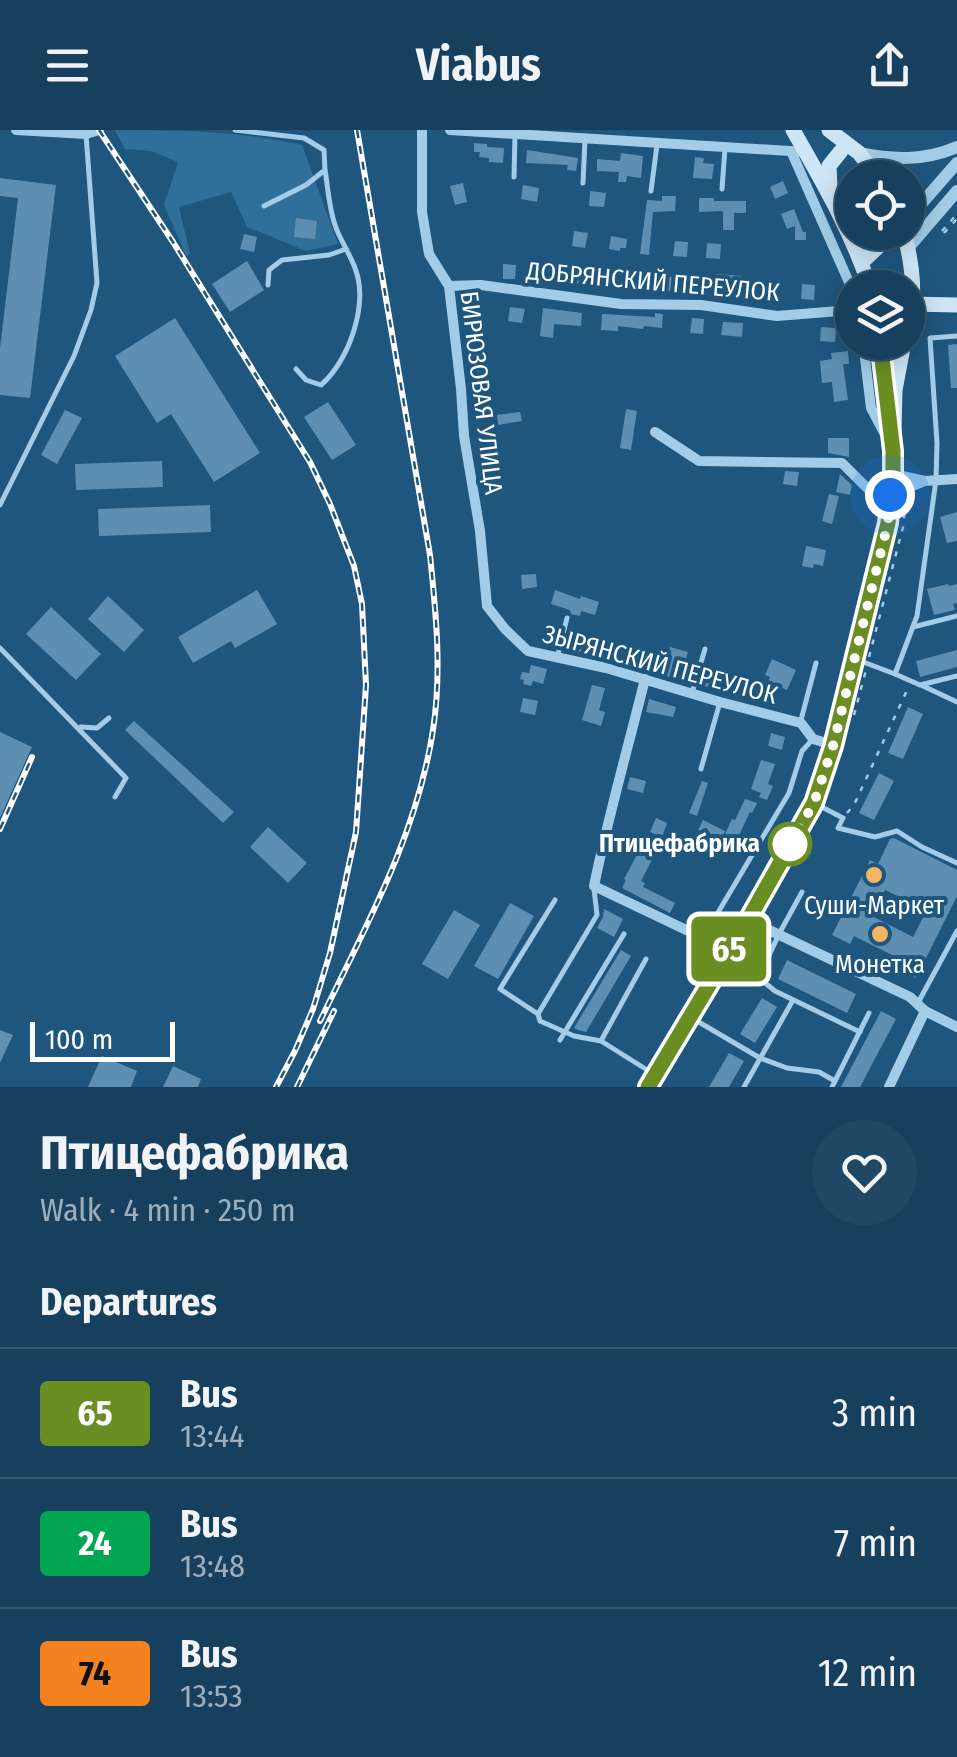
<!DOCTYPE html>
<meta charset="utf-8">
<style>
:root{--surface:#17405e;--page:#204764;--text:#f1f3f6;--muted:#9eafbc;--line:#365973}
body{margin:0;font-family:"Fira Sans Condensed",sans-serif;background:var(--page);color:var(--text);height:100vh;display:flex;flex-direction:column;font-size:38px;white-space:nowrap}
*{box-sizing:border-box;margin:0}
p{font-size:32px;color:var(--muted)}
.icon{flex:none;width:55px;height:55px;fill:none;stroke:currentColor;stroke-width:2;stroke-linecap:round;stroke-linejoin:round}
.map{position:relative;height:957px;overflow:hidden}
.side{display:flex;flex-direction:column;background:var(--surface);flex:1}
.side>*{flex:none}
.badge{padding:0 20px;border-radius:8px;font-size:35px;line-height:65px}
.tools{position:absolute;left:835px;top:30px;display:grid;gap:20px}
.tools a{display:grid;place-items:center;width:90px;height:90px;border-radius:50%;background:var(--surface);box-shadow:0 5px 25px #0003,0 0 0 2px var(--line);font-size:50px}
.scale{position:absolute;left:30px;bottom:25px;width:145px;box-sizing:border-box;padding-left:10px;border:5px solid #fff;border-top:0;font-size:28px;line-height:35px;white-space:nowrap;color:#fff;-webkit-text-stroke:8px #1f567e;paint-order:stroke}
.you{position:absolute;width:50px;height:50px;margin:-25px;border:8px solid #fff;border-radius:50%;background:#1a73e8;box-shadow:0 0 0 15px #1a73e833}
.map>.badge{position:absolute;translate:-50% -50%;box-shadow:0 0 0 5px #fff}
h2{padding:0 40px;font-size:38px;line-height:90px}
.round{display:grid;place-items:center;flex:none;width:105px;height:105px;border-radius:52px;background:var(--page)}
.overview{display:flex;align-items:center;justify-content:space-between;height:170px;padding:0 40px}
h1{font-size:48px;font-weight:700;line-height:75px}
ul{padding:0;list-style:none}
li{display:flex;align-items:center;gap:30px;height:130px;padding:0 40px;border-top:2px solid var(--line)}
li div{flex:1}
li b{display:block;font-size:38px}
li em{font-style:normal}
li .badge{min-width:110px;font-weight:700;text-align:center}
header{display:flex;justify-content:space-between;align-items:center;height:130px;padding:0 40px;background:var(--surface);font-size:45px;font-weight:700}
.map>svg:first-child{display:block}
.green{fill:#2f6f9a}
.building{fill:#5c8fb1;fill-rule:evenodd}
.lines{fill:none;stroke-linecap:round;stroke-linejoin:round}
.path{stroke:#a2cce7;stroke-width:2.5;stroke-dasharray:5 8;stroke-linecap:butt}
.service{stroke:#a2cce7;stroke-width:5}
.minor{stroke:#a2cce7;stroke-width:10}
.tertiary{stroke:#a2cce7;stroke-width:12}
.secondary{stroke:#cde5f6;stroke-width:15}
.rail-casing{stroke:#fff;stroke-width:6}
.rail{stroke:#1f567e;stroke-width:2.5;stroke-dasharray:8;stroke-linecap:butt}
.line-casing{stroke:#fff;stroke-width:22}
.line{stroke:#6b8e23;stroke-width:15}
.walk{stroke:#fff;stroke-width:10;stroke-dasharray:0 18}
.stop-dot{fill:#fff;stroke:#6b8e23;stroke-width:5}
.poi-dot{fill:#f6b562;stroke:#1f567e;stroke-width:4}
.labels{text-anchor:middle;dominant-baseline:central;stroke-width:8;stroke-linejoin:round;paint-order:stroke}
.street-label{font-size:25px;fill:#fff;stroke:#1f567e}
.stop-label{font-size:25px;font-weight:bold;fill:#fff;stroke:#1f567e;text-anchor:end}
.poi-label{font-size:25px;fill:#fff;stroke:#1f567e}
</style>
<header><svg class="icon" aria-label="menu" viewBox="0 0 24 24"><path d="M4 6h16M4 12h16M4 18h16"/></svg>Viabus<svg class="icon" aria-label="share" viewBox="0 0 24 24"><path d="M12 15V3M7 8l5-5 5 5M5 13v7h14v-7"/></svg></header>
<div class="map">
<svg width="957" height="957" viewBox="0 0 957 957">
<rect width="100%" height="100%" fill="#1f567e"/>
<path class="green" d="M115,0c63,0 125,1 187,15l36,99 -32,7 -59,-24 -16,-35 -52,15 11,47 -4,2 -22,-51 14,-43 -27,-11 -26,-2z"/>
<g class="building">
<polygon points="474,13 487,14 487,17 504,18 503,33 489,32 489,28 479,27 480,22 474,22"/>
<polygon points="527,20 578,28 576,41 567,40 568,35 526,33"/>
<polygon points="621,23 643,26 641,48 627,46 626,52 618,52 619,42 597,41 597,29 620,31"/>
<polygon points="695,27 704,28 703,33 714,34 712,49 693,48"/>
<polygon points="0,48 56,55 30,268 0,265 0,218 18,68 0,66"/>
<polygon points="783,51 788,63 775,69 770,57"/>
<polygon points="463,53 467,72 455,75 450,56"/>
<polygon points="523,55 539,58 537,72 521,69"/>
<polygon points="590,61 606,63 604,77 589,76"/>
<polygon points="662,66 676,66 675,81 653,82 649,125 640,124 647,70 662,71"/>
<polygon points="699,68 714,68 714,71 746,71 746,83 734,83 734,100 723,100 723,81 699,82"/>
<polygon points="794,79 803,102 806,102 806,110 795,110 795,96 787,99 781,84"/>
<polygon points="296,88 317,91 315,109 294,107"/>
<polygon points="574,101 588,103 585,118 572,116"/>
<polygon points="244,104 257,107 254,122 240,119"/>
<polygon points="611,106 627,109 626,118 620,118 620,121 609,119"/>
<polygon points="675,111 688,112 687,127 673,126"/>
<polygon points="707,113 721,114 720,129 706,128"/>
<polygon points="247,131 264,160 230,182 212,154"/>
<polygon points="503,134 516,135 515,149 503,149"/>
<polygon points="573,137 587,139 585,154 571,153"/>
<polygon points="637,144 683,148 682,162 636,157"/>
<polygon points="716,144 742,146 740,160 715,158"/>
<polygon points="802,154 815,155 814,170 801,169"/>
<polygon points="510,177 525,179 522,193 508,191"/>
<polygon points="543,178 582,183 581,196 554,194 553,208 540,206"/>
<polygon points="655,183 663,184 662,198 644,196 643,199 618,196 618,201 601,200 602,184 655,187"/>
<polygon points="175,188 260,323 214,352 171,284 157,293 115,226"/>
<polygon points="692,188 704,189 703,204 690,203"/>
<polygon points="723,192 743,193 742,207 721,205"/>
<polygon points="821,197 836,198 835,212 820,211"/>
<polygon points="957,214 957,258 951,258 948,215"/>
<polygon points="848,221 849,234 843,234 848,270 834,272 832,252 822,253 820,231 832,229 831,223"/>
<polygon points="485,239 486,241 489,241 491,250 471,254 469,242"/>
<polygon points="328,272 356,315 332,330 304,287"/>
<polygon points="626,279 637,281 631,320 620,318"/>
<polygon points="65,280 82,288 57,334 41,325"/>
<polygon points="520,282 522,291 498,295 497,285"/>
<polygon points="828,308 849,308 849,327 828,323"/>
<polygon points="162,331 163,357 76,360 75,334"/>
<polygon points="785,341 799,342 797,356 783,354"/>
<polygon points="840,344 852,355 850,365 836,362"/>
<polygon points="829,364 839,366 832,394 822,391"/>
<polygon points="210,375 211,402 99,406 98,379"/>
<polygon points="957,382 957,411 947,413 940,387"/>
<polygon points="806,416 826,420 823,436 814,434 813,438 802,436"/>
<polygon points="536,444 537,457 522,459 521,445"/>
<polygon points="948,454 949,456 957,454 957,473 953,474 955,480 934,485 927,459"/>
<polygon points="257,460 277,494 235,518 231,511 193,533 178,507"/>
<polygon points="555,460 580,469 581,466 599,472 595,485 581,481 580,486 571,484 570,480 551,474"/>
<polygon points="108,466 144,500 124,522 88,489"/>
<polygon points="51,477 101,524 76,550 26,504"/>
<polygon points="575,508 587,512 588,509 622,519 618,532 571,520"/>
<polygon points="670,517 688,522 680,550 662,545"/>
<polygon points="957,520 957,537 920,547 916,531"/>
<polygon points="772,529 796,540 787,560 768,552 770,547 765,545"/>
<polygon points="531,535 547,539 543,554 533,551 531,556 523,554 524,550 520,549 522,542 529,543"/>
<polygon points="704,545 728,551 725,562 701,555"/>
<polygon points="592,555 605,558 599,580 605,582 601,596 582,590"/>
<polygon points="523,568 538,571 535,585 520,582"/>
<polygon points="649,569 676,577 673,587 646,582"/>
<polygon points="908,577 923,584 903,629 888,623"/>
<polygon points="134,591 234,682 223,693 125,600"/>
<polygon points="0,602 32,617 0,688"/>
<polygon points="771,603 785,607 782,620 768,616"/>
<polygon points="761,630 775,634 768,654 773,656 767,670 759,667 761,663 751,659"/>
<polygon points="879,643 894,651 874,690 859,683"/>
<polygon points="630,647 646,651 643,663 627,659"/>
<polygon points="702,651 708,653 697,686 689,683"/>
<polygon points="745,669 757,673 752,683 750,682 737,710 725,704 732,689 735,690"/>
<polygon points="656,688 667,693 662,707 650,702"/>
<polygon points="703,690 725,701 715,722 706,718 712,707 698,700"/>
<polygon points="268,697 307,733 288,753 250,717"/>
<path d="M894,708l63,32v26l-41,82 -18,-9 4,-9 -48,-24 -4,8 -18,-9 38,-75 8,4 12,-25zM885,760l42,20 -14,27 -41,-21z"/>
<polygon points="639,721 653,728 641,751 645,753 643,757 675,773 670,783 622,758 626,750 624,749"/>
<polygon points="510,773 534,786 498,849 474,836"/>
<polygon points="604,779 623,789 614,807 597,798 603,787"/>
<polygon points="454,780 480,795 448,849 422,834"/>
<polygon points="621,820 631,826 586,902 578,900 574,898"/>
<polygon points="787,830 856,864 847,883 778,849"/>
<polygon points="762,868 777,877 755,913 740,904"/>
<polygon points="881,881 896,889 860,957 841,957"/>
<polygon points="0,900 13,905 0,933"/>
<polygon points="729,923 744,931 729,957 709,957"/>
<polygon points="102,926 137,941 131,957 88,957"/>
<polygon points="173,936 201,949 198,957 163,957"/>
</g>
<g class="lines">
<g class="path">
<polyline points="942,101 957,84"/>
<polyline points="944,103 957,89"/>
<polyline points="869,527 903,397 906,370"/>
<polyline points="854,585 866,540"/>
<polyline points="847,683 854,675 909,556"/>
</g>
<g class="service">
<polyline points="235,0 304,8 324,20 325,40 306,55 264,76"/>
<polyline points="514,47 515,4"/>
<polyline points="583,53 585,9"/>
<polyline points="722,59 725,18"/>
<polyline points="651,61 657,15"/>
<polyline points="268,155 269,140 282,130 329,125 346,119"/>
<path d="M296,239l10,11 15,5c28,-24 48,-81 34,-117 -5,-14 -15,-28 -20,-43 -6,-17 -7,-37 -10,-55"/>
<polyline points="0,375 74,226 91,180 97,153 86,4"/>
<polyline points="913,497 957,486"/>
<polyline points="0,518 126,648 115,667"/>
<polyline points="558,524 567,488"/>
<polyline points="858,530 895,544 917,486 936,350 937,313 930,208 957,206"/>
<polyline points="895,544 920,555 957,546"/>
<polyline points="923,556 957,572"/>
<polyline points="692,563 705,519"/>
<polyline points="801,590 816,533"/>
<polyline points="81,597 97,598 109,588"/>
<polyline points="701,639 720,572"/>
<polyline points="816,674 843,688 838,698 875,707 897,701 922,717 957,733"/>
<polyline points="802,762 779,804 760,845 764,852 775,861 860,902"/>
<polyline points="555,770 500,859 538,884 540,891 574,906 601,911 652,943"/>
<polyline points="704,806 789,663 802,621 813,609"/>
<polyline points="919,871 957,801"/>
<polyline points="538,884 597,785 594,759"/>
<polyline points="692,888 760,928 787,938 819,942 835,951"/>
<polyline points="602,909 646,829"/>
<polyline points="560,910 624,804"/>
<polyline points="744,957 793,870"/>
<polyline points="832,957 869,883"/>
</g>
<g class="minor">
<polyline points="16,0 86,4 99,0"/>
<polyline points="422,0 422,82 429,124 449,156 461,259 464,306 480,401 487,476 505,499 528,521 606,538 720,572 801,593 813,609 833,615"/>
<polyline points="450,0 806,22"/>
<polyline points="791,21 852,159"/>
<polyline points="449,156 481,155 621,174 701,175 777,186 852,180"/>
<polyline points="863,212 871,278 891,316"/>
<polyline points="655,302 699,331 842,333 871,362 891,365 925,351"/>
<polyline points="893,344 925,351 957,349"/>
<path d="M645,549c-17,69 -37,138 -51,207l109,52 22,18"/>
<polyline points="748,790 910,867 925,881 957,897"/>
<polyline points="889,957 925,881"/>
</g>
<g class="tertiary">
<path d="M859,23c34,7 66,8 98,-6"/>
<polyline points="908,89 957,33"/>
<polyline points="908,118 957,61"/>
</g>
<g class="secondary">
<path d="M793,0c29,51 59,102 77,158"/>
<polyline points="829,0 859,23 878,48"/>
<polyline points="830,58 829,36 841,21"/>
<path d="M904,102c9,35 12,63 4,98"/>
<polyline points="862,132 894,102"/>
<polyline points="908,174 957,175"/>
<polyline points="880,212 887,278"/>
<polyline points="648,957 748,790 813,673 833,615 887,393 893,344 895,260 904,212"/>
</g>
<g class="rail-casing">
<g id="rail">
<polyline points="99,0 173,112 310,332 330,374 354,436 362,474 366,555 356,702 330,823 313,879 295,921 276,957"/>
<polyline points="0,699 32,627"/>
<path d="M320,891c46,-95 97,-186 113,-291 9,-58 3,-117 -3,-175l-73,-425"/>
<polyline points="297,957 334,881"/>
</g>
</g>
<use href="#rail" class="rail"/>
</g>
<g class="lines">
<g class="line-casing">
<polyline id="line" points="648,957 748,790 814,673 833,616 888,393 893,344 893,321 880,212"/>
</g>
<use href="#line" class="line"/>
<polyline class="walk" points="790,714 814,673 833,616 888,393 890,365"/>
</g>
<circle class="stop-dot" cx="790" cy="714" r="20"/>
<g class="poi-dot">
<circle cx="874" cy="745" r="10"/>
<circle cx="880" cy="804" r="10"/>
</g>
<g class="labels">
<g class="street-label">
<text transform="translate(653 152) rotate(5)">ДОБРЯНСКИЙ ПЕРЕУЛОК</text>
<text transform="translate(481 263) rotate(83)">БИРЮЗОВАЯ УЛИЦА</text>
<text transform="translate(660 535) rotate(15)">ЗЫРЯНСКИЙ ПЕРЕУЛОК</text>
</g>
<g class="stop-label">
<text x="760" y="714">Птицефабрика</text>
</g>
<g class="poi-label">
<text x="874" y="776">Суши-Маркет</text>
<text x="880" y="835">Монетка</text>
</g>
</g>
</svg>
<div class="tools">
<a><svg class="icon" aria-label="locate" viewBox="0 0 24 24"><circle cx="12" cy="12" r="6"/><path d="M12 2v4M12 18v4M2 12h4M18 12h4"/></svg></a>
<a><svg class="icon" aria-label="layers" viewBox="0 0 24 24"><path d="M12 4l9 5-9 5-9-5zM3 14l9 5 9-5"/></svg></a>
</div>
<div class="scale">100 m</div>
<div class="you" style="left:890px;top:365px"></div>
<b class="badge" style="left:729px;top:819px;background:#6b8e23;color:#fff">65</b>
</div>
<section class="side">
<div class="overview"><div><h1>Птицефабрика</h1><p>Walk · 4 min · 250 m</p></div><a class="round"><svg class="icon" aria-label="heart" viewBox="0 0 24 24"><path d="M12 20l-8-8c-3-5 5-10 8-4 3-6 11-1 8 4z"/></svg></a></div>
<h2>Departures</h2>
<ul>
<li><span class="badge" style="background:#6b8e23;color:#fff">65</span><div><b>Bus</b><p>13:44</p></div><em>3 min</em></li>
<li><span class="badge" style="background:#00a651;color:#fff">24</span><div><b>Bus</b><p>13:48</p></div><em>7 min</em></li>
<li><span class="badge" style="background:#f58220;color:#111">74</span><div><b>Bus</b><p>13:53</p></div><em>12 min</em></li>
</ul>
</section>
